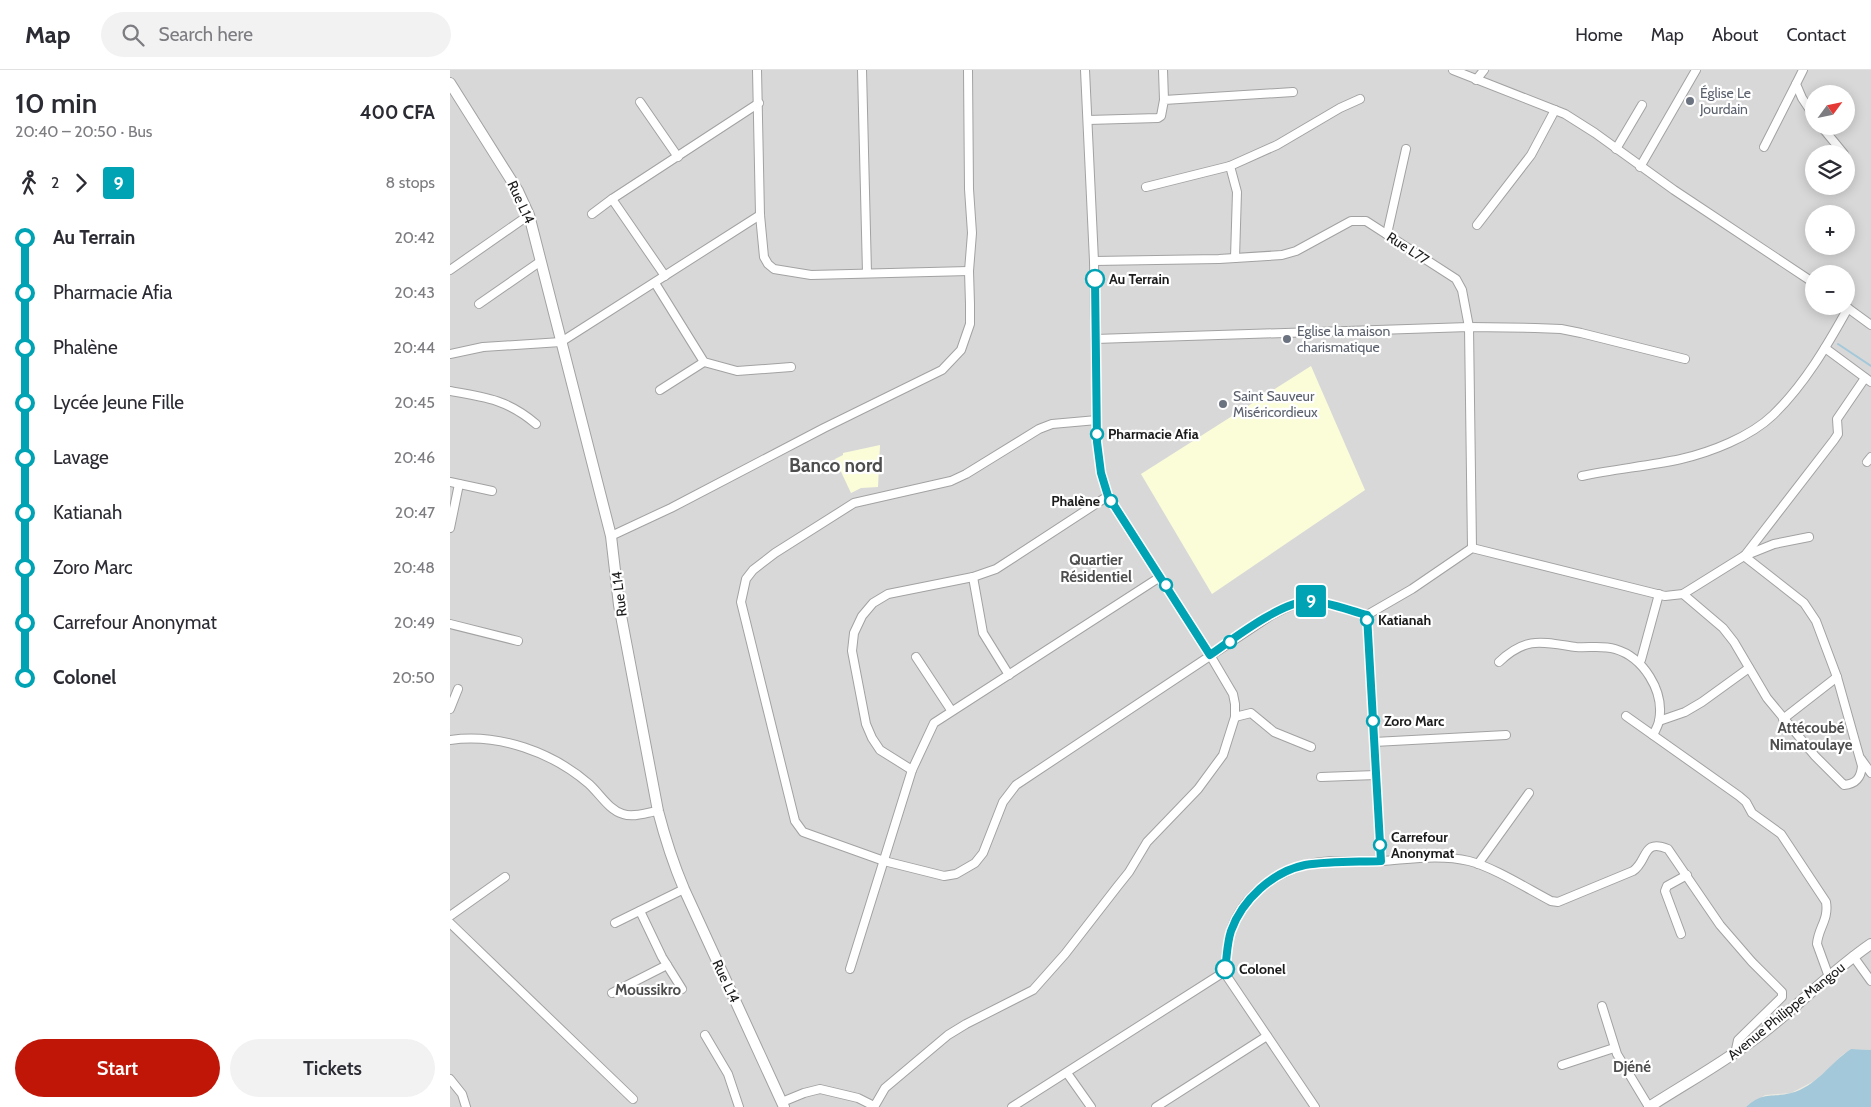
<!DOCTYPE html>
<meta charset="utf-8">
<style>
:root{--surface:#fff;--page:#f2f2f3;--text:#2b2b33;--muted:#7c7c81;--line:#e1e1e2;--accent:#bf1608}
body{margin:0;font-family:Cabin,sans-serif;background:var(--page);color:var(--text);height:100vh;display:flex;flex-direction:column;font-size:19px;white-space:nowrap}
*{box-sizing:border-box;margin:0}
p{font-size:16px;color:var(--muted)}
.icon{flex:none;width:28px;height:28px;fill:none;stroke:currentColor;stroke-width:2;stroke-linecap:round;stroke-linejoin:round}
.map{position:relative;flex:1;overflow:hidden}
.details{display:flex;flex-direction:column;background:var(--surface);width:450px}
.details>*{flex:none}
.badge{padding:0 10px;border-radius:4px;font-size:18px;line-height:32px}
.needle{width:32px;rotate:57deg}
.buttons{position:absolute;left:1355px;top:15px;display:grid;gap:10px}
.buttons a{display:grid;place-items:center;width:50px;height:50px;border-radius:50%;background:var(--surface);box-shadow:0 2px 12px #0003;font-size:25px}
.map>.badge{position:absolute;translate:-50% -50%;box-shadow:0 0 0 2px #fff}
.legs{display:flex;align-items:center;gap:8px;height:55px;padding:0 15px;font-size:16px}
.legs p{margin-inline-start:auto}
.overview{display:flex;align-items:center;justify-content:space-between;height:85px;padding:0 15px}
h1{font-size:28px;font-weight:600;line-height:38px}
.cta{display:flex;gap:10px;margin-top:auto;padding:10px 15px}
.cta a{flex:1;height:58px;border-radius:30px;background:var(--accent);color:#fff;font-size:20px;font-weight:600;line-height:58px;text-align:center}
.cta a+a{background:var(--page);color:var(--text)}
ul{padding:0 15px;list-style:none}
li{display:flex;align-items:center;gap:18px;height:55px;font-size:19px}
li i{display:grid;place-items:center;width:8px;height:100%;margin:0 6px;background:currentColor}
li i::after{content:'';width:12px;height:12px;margin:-6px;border:4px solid;border-radius:50%;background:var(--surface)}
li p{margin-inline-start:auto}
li:first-child i{background:linear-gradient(#0000 50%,currentColor 0)}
li:last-child i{background:linear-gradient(currentColor 50%,#0000 0)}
header{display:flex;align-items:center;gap:30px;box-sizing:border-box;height:70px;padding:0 25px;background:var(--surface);border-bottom:1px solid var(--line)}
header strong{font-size:24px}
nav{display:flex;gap:28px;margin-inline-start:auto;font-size:18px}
.search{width:350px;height:45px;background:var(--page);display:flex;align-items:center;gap:12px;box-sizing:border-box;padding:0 18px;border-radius:28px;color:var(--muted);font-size:19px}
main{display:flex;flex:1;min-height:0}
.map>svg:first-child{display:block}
.residential{fill:#d9d8d8;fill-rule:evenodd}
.education{fill:#fbfdd9}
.water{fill:#a3c8d9}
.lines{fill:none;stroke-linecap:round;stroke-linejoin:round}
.stream{stroke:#a3c8d9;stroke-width:2}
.minor-casing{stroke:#a2a2a2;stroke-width:10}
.tertiary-casing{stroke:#a2a2a2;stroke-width:12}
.minor{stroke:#fff;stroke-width:8}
.tertiary{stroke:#fff;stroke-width:10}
.line-1-casing{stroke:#fff;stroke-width:11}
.line-1{stroke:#00a3b4;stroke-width:8}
.worship-dot{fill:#6b7280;stroke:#fff;stroke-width:2}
.stop-1-dot{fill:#fff;stroke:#00a3b4;stroke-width:2.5}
.labels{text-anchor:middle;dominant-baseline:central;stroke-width:4.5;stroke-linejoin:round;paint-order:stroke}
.worship-label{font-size:14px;fill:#5b616d;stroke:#fff;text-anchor:start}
.street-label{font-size:14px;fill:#1b1b1b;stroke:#fff}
.stop-label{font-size:14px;font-weight:bold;fill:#1b1b1b;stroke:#fff;text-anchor:start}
.neighbourhood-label{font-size:15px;font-weight:bold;fill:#4e4e4e;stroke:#fff}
.district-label{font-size:19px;font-weight:bold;fill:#4e4e4e;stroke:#fff}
</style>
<header>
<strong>Map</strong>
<div class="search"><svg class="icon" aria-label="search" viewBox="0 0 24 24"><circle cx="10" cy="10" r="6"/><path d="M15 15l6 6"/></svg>Search here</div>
<nav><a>Home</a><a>Map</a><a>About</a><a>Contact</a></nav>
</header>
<main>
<section class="details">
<div class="overview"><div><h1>10 min</h1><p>20:40 – 20:50 · Bus</p></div><b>400 CFA</b></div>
<div class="legs"><svg class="icon" aria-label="walk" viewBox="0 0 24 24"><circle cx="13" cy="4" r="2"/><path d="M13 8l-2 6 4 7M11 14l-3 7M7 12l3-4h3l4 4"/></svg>2<svg class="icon" aria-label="forward" viewBox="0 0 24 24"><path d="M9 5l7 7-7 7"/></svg><b class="badge" style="background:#00a3b4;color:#fff">9</b><p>8 stops</p></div>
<ul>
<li><i style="color:#00a3b4"></i><b>Au Terrain</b><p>20:42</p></li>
<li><i style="color:#00a3b4"></i><span>Pharmacie Afia</span><p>20:43</p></li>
<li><i style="color:#00a3b4"></i><span>Phalène</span><p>20:44</p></li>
<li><i style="color:#00a3b4"></i><span>Lycée Jeune Fille</span><p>20:45</p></li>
<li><i style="color:#00a3b4"></i><span>Lavage</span><p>20:46</p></li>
<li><i style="color:#00a3b4"></i><span>Katianah</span><p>20:47</p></li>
<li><i style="color:#00a3b4"></i><span>Zoro Marc</span><p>20:48</p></li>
<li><i style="color:#00a3b4"></i><span>Carrefour Anonymat</span><p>20:49</p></li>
<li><i style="color:#00a3b4"></i><b>Colonel</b><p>20:50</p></li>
</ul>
<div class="cta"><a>Start</a><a>Tickets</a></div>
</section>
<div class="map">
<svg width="1421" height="1037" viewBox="0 0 1421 1037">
<rect width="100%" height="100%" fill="#edeae1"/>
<path class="residential" d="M0,0h1421v980l-20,-1 -10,7 -9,10 -18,15 -23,12 -26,2 -19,12h-1296zM1364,24h32v32h-32zM1364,84h32v32h-32zM1364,144h32v32h-32zM1364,204h32v32h-32z"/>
<g class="education">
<polygon points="861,296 915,420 762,524 691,404"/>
<polygon points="430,375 428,417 411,418 401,423 385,389 393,385 393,383"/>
</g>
<path class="water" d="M1401,979l20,1v57h-125c17,-16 27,-9 45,-14 25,-6 40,-31 60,-44z"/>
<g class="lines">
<polyline class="stream" points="1388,274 1421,296"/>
<g class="minor-casing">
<g id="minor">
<polyline points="307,0 310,145 314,187 318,194 324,199 361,205 519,201"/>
<polyline points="412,0 417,203"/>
<polyline points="713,0 714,30"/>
<polyline points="1003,0 1115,44 1145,63 1224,120 1364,213"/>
<polyline points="1353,0 1346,14 1352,28 1364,46"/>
<polyline points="1026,10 1034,0"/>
<polyline points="190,32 228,87"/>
<polyline points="638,50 708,48 711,46 714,30 843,22"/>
<polyline points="1371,56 1394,84"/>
<polyline points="1314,77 1346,14"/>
<polyline points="1166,79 1192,35"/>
<polyline points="780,96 827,75 890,38 910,29"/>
<polyline points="1190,97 1246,0"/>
<polyline points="696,117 780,96 787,122 785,188"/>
<polyline points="162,129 215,206"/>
<polyline points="142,144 162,129 309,33"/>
<polyline points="1027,155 1081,85 1105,40"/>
<polyline points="937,164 956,79"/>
<polyline points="644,191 769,189 832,185 846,181 901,151 916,151 1006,209 1012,220 1019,257 1022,478"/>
<polyline points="0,200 79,145"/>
<polyline points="205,213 254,292 287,301 341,297"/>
<polyline points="29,234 91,191"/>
<polyline points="1395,236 1421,255"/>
<polyline points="645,269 1019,257 1085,258 1111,259 1131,263 1235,289"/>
<polyline points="1375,278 1421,312"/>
<polyline points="0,284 33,277 111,272 310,145"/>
<polyline points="210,320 254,292"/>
<path d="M0,321c36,6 58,9 86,33"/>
<path d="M647,350l-45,4 -13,5 -73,45 -15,7 -97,22 -79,50 -22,17 -7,9 -5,23 54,219 8,11 81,29 60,15 12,-2 19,-11 8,-10 20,-51 13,-17 254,-169c11,-6 23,-13 36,-15 16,-1 45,9 61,14l45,-26 60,-41 193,48 18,-2 61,-38 30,-12 35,-7"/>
<polyline points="1417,392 1421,387"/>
<path d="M1132,406c33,-7 67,-10 99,-17 30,-7 69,-22 92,-44 31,-30 54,-69 75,-107"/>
<polyline points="0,412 42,421"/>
<polyline points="0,458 9,414"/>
<polyline points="161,466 221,438 374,358 492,300 511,280 520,254 520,234 519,201 522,163 519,119 518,0"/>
<polyline points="1296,484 1384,370 1388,364 1387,349 1415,308"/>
<polyline points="523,507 533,563 559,605"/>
<path d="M1233,524l40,34 11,14 33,56 48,58 29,29c12,-1 17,-7 18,-19l-25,-89 -21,-56 -12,-18 -60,-47"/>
<polyline points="917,545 931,791"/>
<polyline points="0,554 68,571"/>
<polyline points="466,587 501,640"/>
<polyline points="1188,591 1191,590 1209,524"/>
<path d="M1049,592c27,-26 43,-20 77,-15 13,1 26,-2 39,2 28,8 50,42 44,72 -1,5 -4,10 -6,14"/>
<polyline points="0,639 8,619"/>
<path d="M1176,646l113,80 7,6 6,11 29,21 45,68c3,18 -8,26 -9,42l12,33"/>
<polyline points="785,647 801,643 824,662 861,677"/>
<polyline points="1333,649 1387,607"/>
<polyline points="1209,651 1235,642 1252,632 1299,598"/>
<path d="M0,670c49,-7 102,12 139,44 11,10 20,26 34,30 11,4 25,-2 35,-3"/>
<polyline points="924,672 1056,665"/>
<polyline points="1411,689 1421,703"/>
<polyline points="462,700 430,680 422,668 416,654 402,581 404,563 412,546 423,533 438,524 523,507 546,499 658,426"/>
<polyline points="871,707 926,705"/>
<polyline points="1028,794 1079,723"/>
<polyline points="190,841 212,887 232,919"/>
<polyline points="0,846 55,807"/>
<polyline points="0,853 183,1029"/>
<polyline points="165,853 234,819"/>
<polyline points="1231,864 1215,821 1217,816 1237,805"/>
<polyline points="1403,886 1421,911"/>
<polyline points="400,899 462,700 484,653 710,507"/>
<polyline points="162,923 217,895"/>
<polyline points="1152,936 1167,984 1199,1037"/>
<polyline points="255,965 278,1004 289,1037"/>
<polyline points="1112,995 1164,978"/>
<polyline points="617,1003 641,1037"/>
<polyline points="0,1009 12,1024 16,1037"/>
<polyline points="332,1032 354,1023 370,1019 408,1028 424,1036"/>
<polyline points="424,1037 435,1018 498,965 516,954 583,920 615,884 667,817 679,802 697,772 748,719 773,685 785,647 785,634 783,624 760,585 658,426 651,403 647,372 644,191 635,0"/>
<polyline points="562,1037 774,902"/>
<polyline points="706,1037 817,966"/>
<path d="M865,1037l-91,-135c2,-13 3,-26 6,-38 9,-34 40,-58 72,-68 25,-8 54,-4 80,-5 29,-2 58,-7 87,0 24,6 59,28 82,40l7,1 75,-31c15,-10 9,-33 35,-22l52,76 32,37 30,30v5l-44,43 -3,14"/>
</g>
</g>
<g class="tertiary-casing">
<g id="tertiary">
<path d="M0,13l68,108 11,24 82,321 8,69 39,206c7,27 15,52 26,78l100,218"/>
<path d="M1199,1037c39,-25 79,-47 115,-75 37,-29 69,-62 107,-88"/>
</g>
</g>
<use href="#minor" class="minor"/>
<use href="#tertiary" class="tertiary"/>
</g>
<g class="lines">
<g class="line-1-casing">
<path id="line-1" d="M645,209l2,163 4,31 7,23 102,159c23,-16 70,-52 97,-54 16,-1 44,10 60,14l14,246c-25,1 -51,0 -76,4 -33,7 -63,35 -74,66 -4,12 -4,26 -6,38"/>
</g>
<use href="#line-1" class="line-1"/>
</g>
<g class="worship-dot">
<circle cx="1240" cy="31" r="5"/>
<circle cx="837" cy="269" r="5"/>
<circle cx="773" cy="334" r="5"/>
</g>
<g class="stop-1-dot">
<circle cx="645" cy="209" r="9"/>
<circle cx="647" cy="364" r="6"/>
<circle cx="661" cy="431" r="6"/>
<circle cx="716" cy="515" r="6"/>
<circle cx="917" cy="550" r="6"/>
<circle cx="780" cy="572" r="6"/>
<circle cx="923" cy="651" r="6"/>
<circle cx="930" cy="775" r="6"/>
<circle cx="775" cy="899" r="9"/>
</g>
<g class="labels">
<g class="worship-label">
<text x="1250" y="23">Église Le<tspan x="1250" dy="16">Jourdain</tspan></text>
<text x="847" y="261">Eglise la maison<tspan x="847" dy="16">charismatique</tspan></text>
<text x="783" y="326">Saint Sauveur<tspan x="783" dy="16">Miséricordieux</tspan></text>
</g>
<g class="street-label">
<text transform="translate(71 132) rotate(65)">Rue L14</text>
<text transform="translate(958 178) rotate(33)">Rue L77</text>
<text transform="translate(169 524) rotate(-97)">Rue L14</text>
<text transform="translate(276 911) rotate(65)">Rue L14</text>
<text transform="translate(1336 941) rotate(-39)">Avenue Philippe Mangou</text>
</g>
<g class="stop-label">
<text x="659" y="209">Au Terrain</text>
<text x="658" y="364">Pharmacie Afia</text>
<text x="650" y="431" text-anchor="end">Phalène</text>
<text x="928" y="550">Katianah</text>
<text x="934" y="651">Zoro Marc</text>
<text x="941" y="767">Carrefour<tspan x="941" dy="16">Anonymat</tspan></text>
<text x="789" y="899">Colonel</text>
</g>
<g class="neighbourhood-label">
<text x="646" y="490">Quartier<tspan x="646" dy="17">Résidentiel</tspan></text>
<text x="1361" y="658">Attécoubé<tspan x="1361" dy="17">Nimatoulaye</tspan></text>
<text x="198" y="920">Moussikro</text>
<text x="1182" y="997">Djéné</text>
</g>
<g class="district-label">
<text x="386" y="395">Banco nord</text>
</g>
</g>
</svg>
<div class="buttons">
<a><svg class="needle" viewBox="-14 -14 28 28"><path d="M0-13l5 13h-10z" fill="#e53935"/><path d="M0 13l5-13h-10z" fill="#7c7c81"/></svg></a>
<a><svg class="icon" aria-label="layers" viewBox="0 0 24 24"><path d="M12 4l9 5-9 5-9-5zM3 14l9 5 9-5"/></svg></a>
<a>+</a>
<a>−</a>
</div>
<b class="badge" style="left:861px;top:531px;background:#00a3b4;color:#fff">9</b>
</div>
</main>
